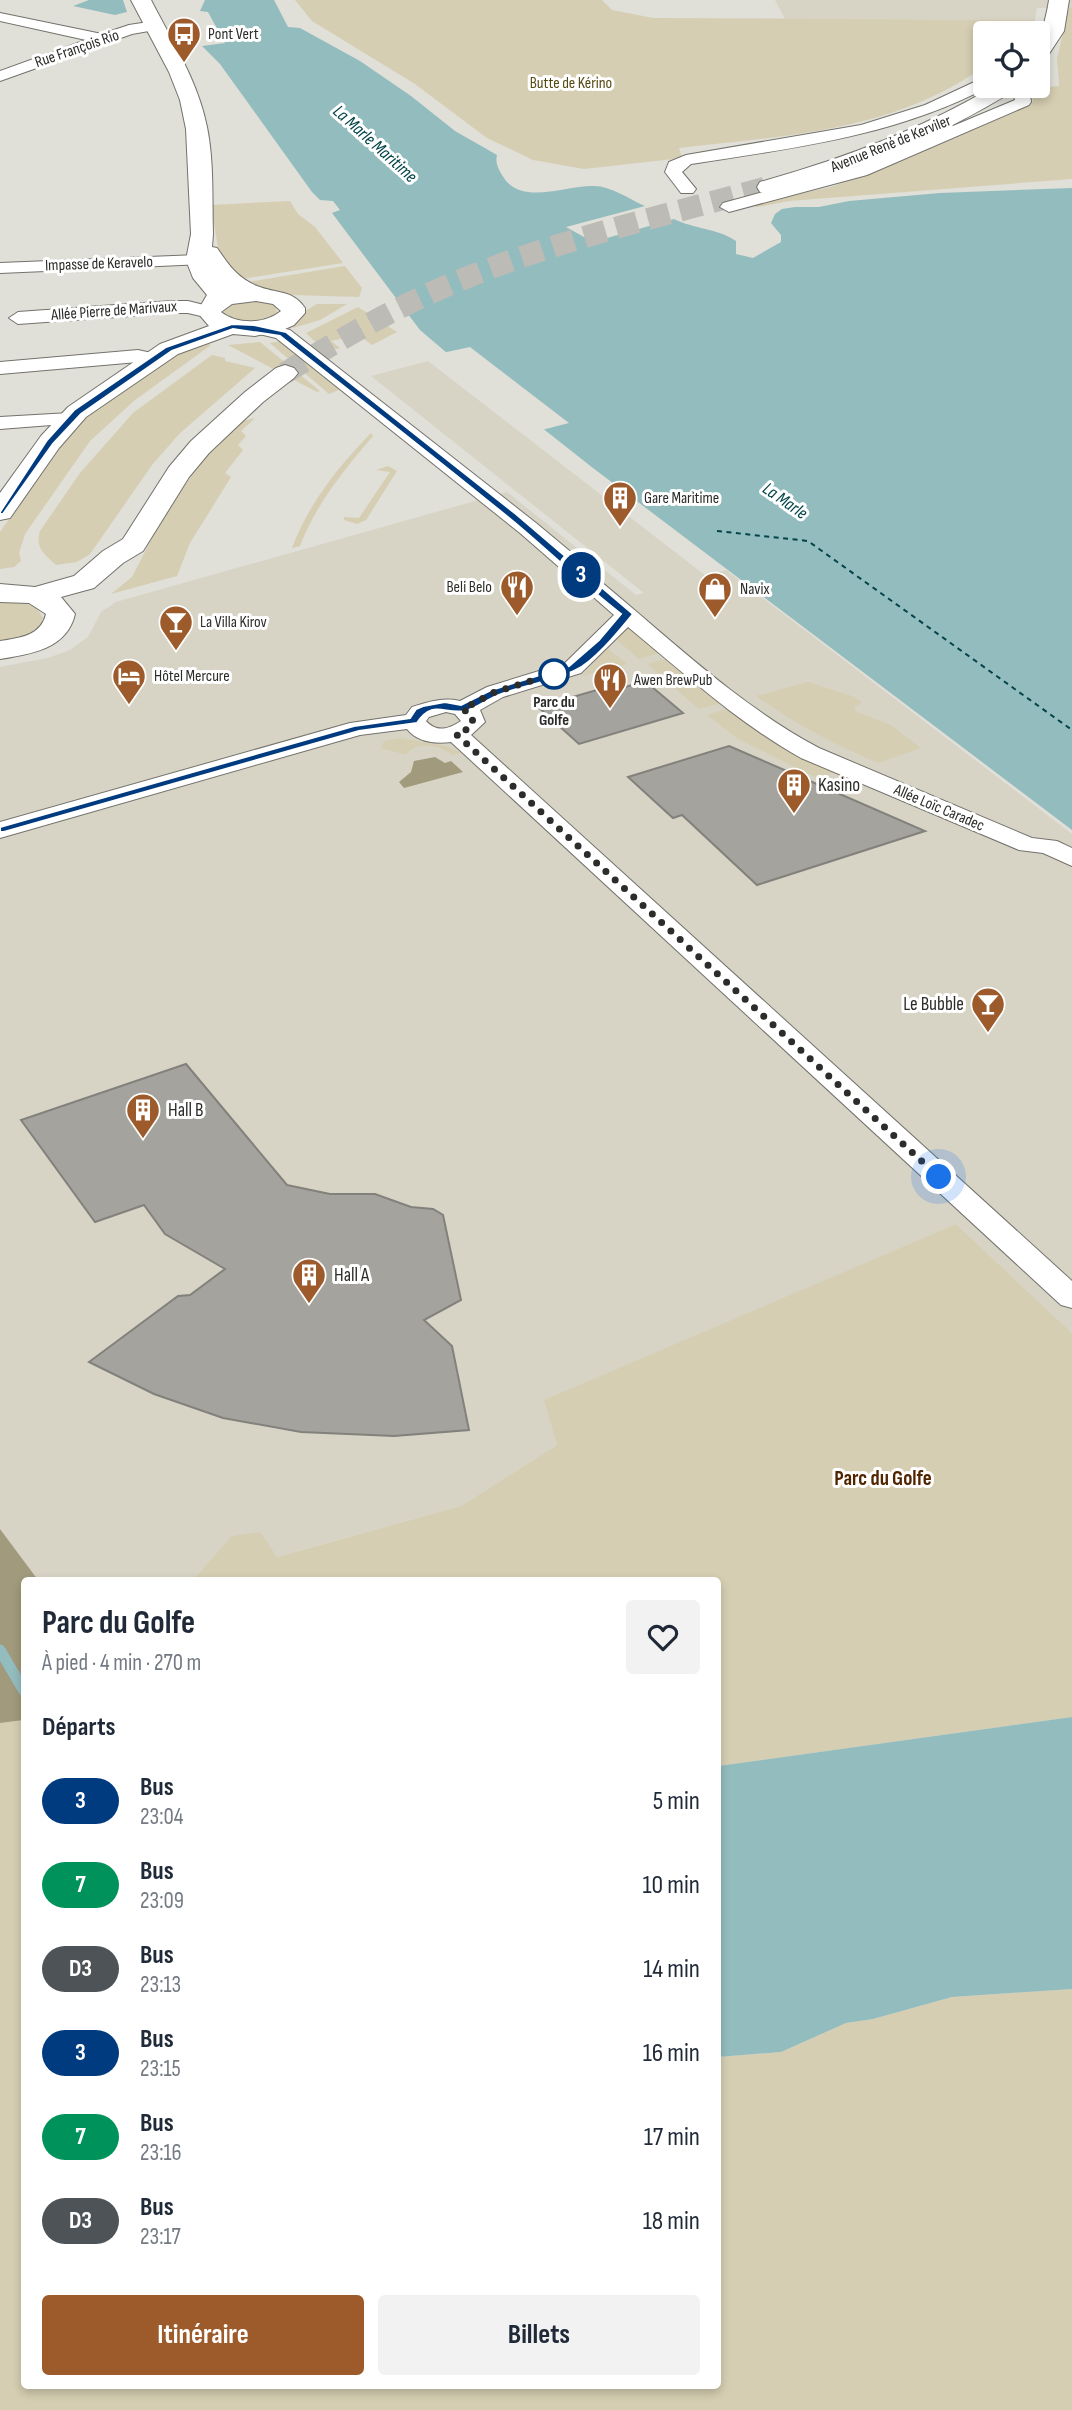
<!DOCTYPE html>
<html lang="fr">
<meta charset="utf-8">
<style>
:root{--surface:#fff;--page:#f2f2f3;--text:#1f2937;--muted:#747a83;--accent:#9d5a2a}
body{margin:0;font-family:"Sofia Sans Condensed",sans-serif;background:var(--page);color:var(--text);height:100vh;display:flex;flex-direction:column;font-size:26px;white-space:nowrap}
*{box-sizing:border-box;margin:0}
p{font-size:23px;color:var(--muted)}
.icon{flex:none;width:38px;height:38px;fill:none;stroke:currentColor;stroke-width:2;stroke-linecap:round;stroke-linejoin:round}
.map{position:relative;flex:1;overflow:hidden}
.sheet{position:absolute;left:21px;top:1577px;width:700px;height:812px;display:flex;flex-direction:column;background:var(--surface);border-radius:7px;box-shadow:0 4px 10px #0003}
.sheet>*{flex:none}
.badge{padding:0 14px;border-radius:23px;font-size:24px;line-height:46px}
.fabs{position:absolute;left:973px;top:21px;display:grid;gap:14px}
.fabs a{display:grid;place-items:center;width:77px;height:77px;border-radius:7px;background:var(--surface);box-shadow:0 4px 10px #0003;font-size:35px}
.you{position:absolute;width:35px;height:35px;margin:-18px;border:5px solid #fff;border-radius:50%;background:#1a73e8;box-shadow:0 0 0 10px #1a73e833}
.map>.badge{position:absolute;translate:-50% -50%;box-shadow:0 0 0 4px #fff}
h2{padding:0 21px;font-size:26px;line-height:63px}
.round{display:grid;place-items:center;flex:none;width:74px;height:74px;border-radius:7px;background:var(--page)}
.summary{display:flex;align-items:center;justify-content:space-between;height:119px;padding:0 21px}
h1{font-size:33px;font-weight:700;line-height:52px}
.primary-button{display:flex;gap:14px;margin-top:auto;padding:14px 21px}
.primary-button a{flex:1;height:80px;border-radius:7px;background:var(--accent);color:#fff;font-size:28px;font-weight:700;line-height:80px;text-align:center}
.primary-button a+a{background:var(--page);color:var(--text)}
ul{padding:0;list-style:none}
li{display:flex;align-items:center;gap:21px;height:84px;padding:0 21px}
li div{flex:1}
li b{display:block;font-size:26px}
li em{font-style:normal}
li .badge{min-width:77px;font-weight:700;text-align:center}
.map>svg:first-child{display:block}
.built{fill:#d7d4c6}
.green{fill:#d5ceb2}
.forest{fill:#a19a7c}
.water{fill:#93bcbf}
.pier{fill:#e0dfd8}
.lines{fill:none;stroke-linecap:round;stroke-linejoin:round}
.stream{stroke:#93bcbf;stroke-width:11}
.ferry{stroke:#024448;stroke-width:2;stroke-dasharray:5 4.5;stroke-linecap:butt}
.building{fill:#a4a39d;stroke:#83817c;stroke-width:2}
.secondary-tunnel{stroke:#bcbbb5;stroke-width:22;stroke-dasharray:22 11;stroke-linecap:butt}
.street-casing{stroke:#73726c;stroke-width:2}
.secondary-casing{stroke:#73726c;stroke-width:2}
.street{fill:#fff;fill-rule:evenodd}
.secondary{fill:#fff;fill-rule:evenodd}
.line{fill:#003b80;stroke:#fff;stroke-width:2}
.walk{stroke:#2c2c2a;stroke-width:7;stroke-dasharray:0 12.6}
.stop-dot{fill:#fff;stroke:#003b80;stroke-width:3.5}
.labels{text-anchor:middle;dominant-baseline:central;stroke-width:6;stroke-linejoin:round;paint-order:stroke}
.far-poi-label{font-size:16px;fill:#2c2c2a;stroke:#fff;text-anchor:start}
.far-street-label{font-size:16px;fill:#2c2c2a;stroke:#fff}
.far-park-label{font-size:16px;fill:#564a13;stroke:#fff}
.far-stop-label{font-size:16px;font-weight:bold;fill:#2c2c2a;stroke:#fff}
.far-water-label{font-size:18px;font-style:italic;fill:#024448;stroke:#fff}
.poi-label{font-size:19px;fill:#2c2c2a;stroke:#fff;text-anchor:start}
.neighbourhood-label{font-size:21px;font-weight:bold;fill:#512400;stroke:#fff}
</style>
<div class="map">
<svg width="1072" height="2410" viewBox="0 0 1072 2410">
<rect width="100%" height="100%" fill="#e0dfd8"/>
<g class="built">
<polygon points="775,0 1072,0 1072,8 1037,8 1035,20 785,19"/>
<polygon points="428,361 706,576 726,570 1072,834 1072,1333 956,1224 545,1400 557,1445 461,1506 276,1557 233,1536 193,1580 38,1580 0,1529 0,667 48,658 70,650 88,637 101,612 116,602 507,492 636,595 644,593 371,376"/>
</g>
<g class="green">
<path d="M295,0h307l10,10 41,8 382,2 -9,13h-41v33c-93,66 -196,69 -306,82l3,10 -98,11 -51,-9 -46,-22 -72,-54 -103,-63z"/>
<polygon points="1069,8 1072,8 1072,179 789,201 758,207 748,205 831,187 901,160 1000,115 1030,106 1033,101 1032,95 1025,90 1059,86 1057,58"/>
<polygon points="290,201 298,214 315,227 343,263 235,280 219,254 211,205"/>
<polygon points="345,266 362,288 359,297 292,295 241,283"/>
<path d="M258,300l17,4 2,9c-13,11 -41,13 -54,0l6,-9z"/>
<polygon points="317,304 347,304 320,320 293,328 297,316"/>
<polygon points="358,307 397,332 372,345 359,335 331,341 340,348 326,352 306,333"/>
<polygon points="199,339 211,345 135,400 90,441 25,534 19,553 21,561 14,567 0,569 0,532 78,422"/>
<polygon points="281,341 341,389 329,394 270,343"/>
<polygon points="260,342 320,391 317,392 228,345"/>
<path d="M212,355l13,3v3l30,7 -76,66 -27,31 -62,89 -13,8 -21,3c-12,-11 -21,-17 -16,-34l40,-58 53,-60z"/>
<polygon points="255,418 241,431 246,436 238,445 243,450 225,473 231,477 190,543 177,576 111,594 132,577 164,515 205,457 239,422"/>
<path d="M371,433l2,3c-29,34 -57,68 -73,110l-8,2c17,-45 46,-81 79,-115z"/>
<polygon points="388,466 397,471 366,520 357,524 344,520 344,517 359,518 390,472 376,470"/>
<path d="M0,601c16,1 35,-1 43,17 -5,18 -27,22 -43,24z"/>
<polygon points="631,624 664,652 639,659 617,640"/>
<polygon points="607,648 627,664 582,676"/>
<polygon points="672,657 725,702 699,709 647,664"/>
<path d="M808,682l47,15 7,5 -7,5v4l36,14 30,23 -43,15c-44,-19 -84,-39 -122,-67z"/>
<path d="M730,708c31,28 68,47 106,64l-19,6 -79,-39 -31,-24z"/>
<path d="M400,738l46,8 16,7 -10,2c-13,-10 -35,-15 -46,0l-25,-7 3,-7z"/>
<polygon points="956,1224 1072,1333 1072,1717 718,1766 718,1580 193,1580 232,1536 260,1532 277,1557 461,1506 557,1445 544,1400"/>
<polygon points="24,1720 24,2385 718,2385 718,2057 781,2052 846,2023 873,2019 952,1997 1072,1989 1072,2410 0,2410 0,1723"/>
</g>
<g class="forest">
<polygon points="435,757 445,763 451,761 463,772 404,788 399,782 411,772 414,761"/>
<polygon points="0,1529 38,1580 24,1580 24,1720 0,1723"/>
</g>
<g class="water">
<polygon points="89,0 123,0 127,12 115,15 73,6"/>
<path d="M205,0h69l14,27 12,1 60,33 51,35 44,35 42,24c-2,8 1,13 5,20 18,32 63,10 92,11 17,0 35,13 51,20l-79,21 27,15 81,-23c20,10 43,9 62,22v13l17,4 28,-16v-7l-10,-12 4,-9 7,-5 13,-2h24l30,-6 91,-8 132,-5v642l-479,-362 -146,-115 -27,-23 -88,-117 8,-3 -7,-9 -13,-1 -8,-8 -92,-128 -18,-18 23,-3 -17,-31 -8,-1z"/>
<polygon points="1072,1717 1072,1989 952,1997 873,2019 846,2023 781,2052 718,2057 718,1766"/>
</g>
<polygon class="pier" points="470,347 569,423 538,431 442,353"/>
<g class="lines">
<polyline class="stream" points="0,1650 24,1691"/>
<polyline class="ferry" points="717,531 808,541 1072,730"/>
</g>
<g class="building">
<polygon points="645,681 683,713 579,744 538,707 614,685 619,689"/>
<polygon points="729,746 826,788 925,831 757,885 682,815 673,818 628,777"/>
<polygon points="186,1064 287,1185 330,1194 375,1194 411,1207 433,1209 443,1215 461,1300 424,1320 452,1346 469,1430 394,1436 301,1432 223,1418 154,1394 89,1362 178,1296 190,1295 225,1269 165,1234 144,1205 95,1222 21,1120"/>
</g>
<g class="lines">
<path class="secondary-tunnel" d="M285,373c57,-35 116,-69 178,-94 98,-40 203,-64 305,-92"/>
<g class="street-casing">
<g id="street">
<polygon points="0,13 102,34 129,25 155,21 163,26 160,29 132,34 0,81 0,71 86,40 0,21"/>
<path d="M985,77v9h5c-94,50 -196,62 -299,78l-9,8 14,17 -3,4h-12l-16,-21 4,-10 17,-7 175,-30 64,-20z"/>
<polygon points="1002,86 1020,86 1030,94 1031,102 1029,105 867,175 729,212 720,207 723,203 855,167 1015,100 1014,96"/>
<polygon points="198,255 207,260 204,264 0,273 0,263"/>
<polygon points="172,301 188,301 216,308 218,312 209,318 188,313 172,313 18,324 9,318 18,312"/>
<path d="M254,321l36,9 246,193 42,35 21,22c70,58 139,125 220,168l213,90 25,3 15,7v18l-29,-13 -24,-3 -218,-92c-63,-35 -117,-85 -173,-131l-47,46 -78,24 -23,13 5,12 -14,13 601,546v27l-11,-3 -610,-563c-16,2 -34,0 -44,-13l-47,6 -360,103v-16l350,-99 56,-8 6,-8c17,-5 30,-10 48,-6l27,-14 78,-24 49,-48 -94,-82 -244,-195 -29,-7 -2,-4zM446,712l9,2 6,7c-12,8 -24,12 -35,0l3,-4z"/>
<polygon points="138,350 161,355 164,359 154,365 138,362 0,374 0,362"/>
<polygon points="70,413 77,415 80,419 77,423 0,429 0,417"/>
</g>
</g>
<g class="secondary-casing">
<g id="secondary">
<path d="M131,0h20c21,41 47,81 56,127 7,34 5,72 6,107l-1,13 5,1c11,16 20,30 40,38 19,8 35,3 48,22v5l-11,12 -9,4 -30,7 -22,-2 -55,20 -92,63 -27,31 -49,70 -10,2v-27l41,-57 27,-29 92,-63 49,-18 -12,-14 10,-17 -14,-17 -7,-18 5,-26 -5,-105 -6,-29 -11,-28zM256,301l17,3 8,7c-16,13 -43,14 -60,1l11,-8z"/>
<path d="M1049,0h20l-5,31 -19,29 -7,2c-1,-21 8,-40 11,-62z"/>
<path d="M994,86h24l-3,4c-76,47 -160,82 -247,104l-8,-2 -3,-5 3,-5c82,-23 161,-52 234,-96z"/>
<path d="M285,365l9,3 4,5 -4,5 -31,24 -54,51 -20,24 -46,74 -20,12 -29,25 -33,9 14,17c-8,35 -44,40 -75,45v-18c19,-3 41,-5 46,-27l-17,-11 -29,-1v-18l35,3 39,-11 29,-25 20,-12 46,-72 22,-26 54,-49 31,-24z"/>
</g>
</g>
<use href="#street" class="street"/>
<use href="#secondary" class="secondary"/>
</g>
<path class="line" d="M232,324l22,1 32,7 230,182 117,100c-14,17 -38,47 -57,56 -24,12 -53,15 -77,25 -11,4 -23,14 -34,16 -21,4 -32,-12 -48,12l-58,8 -355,101h-4v-5l354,-101 56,-8 6,-9 7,-3 22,-4 16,3 30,-15 78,-24 30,-26 22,-26c-39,-30 -74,-65 -112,-96 -76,-62 -153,-122 -229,-182l-47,-7 -61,22 -91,63 -28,30 -50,70h-3v-2l47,-72 27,-30 92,-63z"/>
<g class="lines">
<polyline class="walk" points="554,674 495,692 463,709 471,715 473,722 468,729 456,734 939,1177"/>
</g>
<defs>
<g id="bus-pin" transform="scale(1.75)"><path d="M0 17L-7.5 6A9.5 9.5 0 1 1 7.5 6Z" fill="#9d5a2a" stroke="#fff"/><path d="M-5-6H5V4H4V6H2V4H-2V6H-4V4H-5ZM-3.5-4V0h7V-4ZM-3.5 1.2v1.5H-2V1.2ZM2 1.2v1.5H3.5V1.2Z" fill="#fff"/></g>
<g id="building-pin" transform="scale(1.75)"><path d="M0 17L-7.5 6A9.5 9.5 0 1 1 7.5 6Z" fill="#9d5a2a" stroke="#fff"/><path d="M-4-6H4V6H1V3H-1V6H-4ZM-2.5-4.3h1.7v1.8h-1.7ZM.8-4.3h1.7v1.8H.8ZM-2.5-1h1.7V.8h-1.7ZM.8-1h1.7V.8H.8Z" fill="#fff"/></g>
<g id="restaurant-pin" transform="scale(1.75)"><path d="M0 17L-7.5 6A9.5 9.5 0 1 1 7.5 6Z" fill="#9d5a2a" stroke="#fff"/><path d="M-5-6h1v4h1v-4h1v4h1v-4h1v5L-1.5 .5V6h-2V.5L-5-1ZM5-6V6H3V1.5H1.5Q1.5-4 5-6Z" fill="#fff"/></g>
<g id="shop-pin" transform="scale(1.75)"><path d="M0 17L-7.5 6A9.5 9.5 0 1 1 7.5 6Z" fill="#9d5a2a" stroke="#fff"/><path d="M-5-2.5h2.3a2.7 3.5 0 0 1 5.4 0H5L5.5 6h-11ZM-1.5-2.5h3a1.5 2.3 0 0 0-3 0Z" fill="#fff"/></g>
<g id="bar-pin" transform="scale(1.75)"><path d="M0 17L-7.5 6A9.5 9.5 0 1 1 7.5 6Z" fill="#9d5a2a" stroke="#fff"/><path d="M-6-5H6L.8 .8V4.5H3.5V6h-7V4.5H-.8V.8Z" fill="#fff"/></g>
<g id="hotel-pin" transform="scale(1.75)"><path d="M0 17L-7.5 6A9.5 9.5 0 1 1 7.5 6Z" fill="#9d5a2a" stroke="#fff"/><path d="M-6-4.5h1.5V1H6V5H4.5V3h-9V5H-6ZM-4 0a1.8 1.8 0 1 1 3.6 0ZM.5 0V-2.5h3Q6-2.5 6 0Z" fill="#fff"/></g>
</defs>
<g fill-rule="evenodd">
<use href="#bus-pin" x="184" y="34"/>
<use href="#building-pin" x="620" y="498"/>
<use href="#restaurant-pin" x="517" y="587"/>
<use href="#shop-pin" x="715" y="589"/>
<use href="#bar-pin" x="176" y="622"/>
<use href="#hotel-pin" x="129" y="676"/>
<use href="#restaurant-pin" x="610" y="680"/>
<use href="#building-pin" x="794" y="785"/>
<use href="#bar-pin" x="988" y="1004"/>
<use href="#building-pin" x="143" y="1110"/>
<use href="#building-pin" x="309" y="1275"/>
</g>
<circle class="stop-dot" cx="554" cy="674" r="14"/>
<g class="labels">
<g class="far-poi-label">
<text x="208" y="34">Pont Vert</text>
<text x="644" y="498">Gare Maritime</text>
<text x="492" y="587" text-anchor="end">Beli Belo</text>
<text x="740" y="589">Navix</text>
<text x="200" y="622">La Villa Kirov</text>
<text x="154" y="676">Hôtel Mercure</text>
<text x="634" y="680">Awen BrewPub</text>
</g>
<g class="far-street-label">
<text transform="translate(77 49) rotate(-19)">Rue François Rio</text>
<text transform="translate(891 144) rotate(-22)">Avenue René de Kerviler</text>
<text transform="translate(99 264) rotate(-2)">Impasse de Keravelo</text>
<text transform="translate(114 311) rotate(-4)">Allée Pierre de Marivaux</text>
<text transform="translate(939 808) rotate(23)">Allée Loïc Caradec</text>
</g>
<g class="far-park-label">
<text x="571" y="83">Butte de Kérino</text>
</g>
<g class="far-stop-label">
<text x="554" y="702">Parc du<tspan x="554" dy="18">Golfe</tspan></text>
</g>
<g class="far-water-label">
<text transform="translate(375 144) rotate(42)">La Marle Maritime</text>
<text transform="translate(785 501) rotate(35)">La Marle</text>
</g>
<g class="poi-label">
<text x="818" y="785">Kasino</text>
<text x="964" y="1004" text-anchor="end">Le Bubble</text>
<text x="168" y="1110">Hall B</text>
<text x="334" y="1275">Hall A</text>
</g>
<g class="neighbourhood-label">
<text x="883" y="1478">Parc du Golfe</text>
</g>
</g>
</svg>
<div class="fabs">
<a><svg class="icon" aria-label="locate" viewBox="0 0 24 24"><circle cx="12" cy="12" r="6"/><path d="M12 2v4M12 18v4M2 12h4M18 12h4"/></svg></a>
</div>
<div class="you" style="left:939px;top:1177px"></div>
<b class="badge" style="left:581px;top:575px;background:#003b80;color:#fff">3</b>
<section class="sheet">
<div class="summary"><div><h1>Parc du Golfe</h1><p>À pied · 4 min · 270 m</p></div><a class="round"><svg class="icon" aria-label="heart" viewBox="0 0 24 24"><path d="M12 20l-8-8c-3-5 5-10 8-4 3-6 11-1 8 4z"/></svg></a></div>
<h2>Départs</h2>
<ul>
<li><span class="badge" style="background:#003b80;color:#fff">3</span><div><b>Bus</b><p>23:04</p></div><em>5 min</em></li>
<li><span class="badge" style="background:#00925b;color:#fff">7</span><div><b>Bus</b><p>23:09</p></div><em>10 min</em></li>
<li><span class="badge" style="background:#4d5357;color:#fff">D3</span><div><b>Bus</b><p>23:13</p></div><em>14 min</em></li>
<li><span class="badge" style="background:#003b80;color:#fff">3</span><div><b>Bus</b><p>23:15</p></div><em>16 min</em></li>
<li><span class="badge" style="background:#00925b;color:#fff">7</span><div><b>Bus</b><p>23:16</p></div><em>17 min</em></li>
<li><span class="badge" style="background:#4d5357;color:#fff">D3</span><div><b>Bus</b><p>23:17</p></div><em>18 min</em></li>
</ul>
<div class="primary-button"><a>Itinéraire</a><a>Billets</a></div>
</section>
</div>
